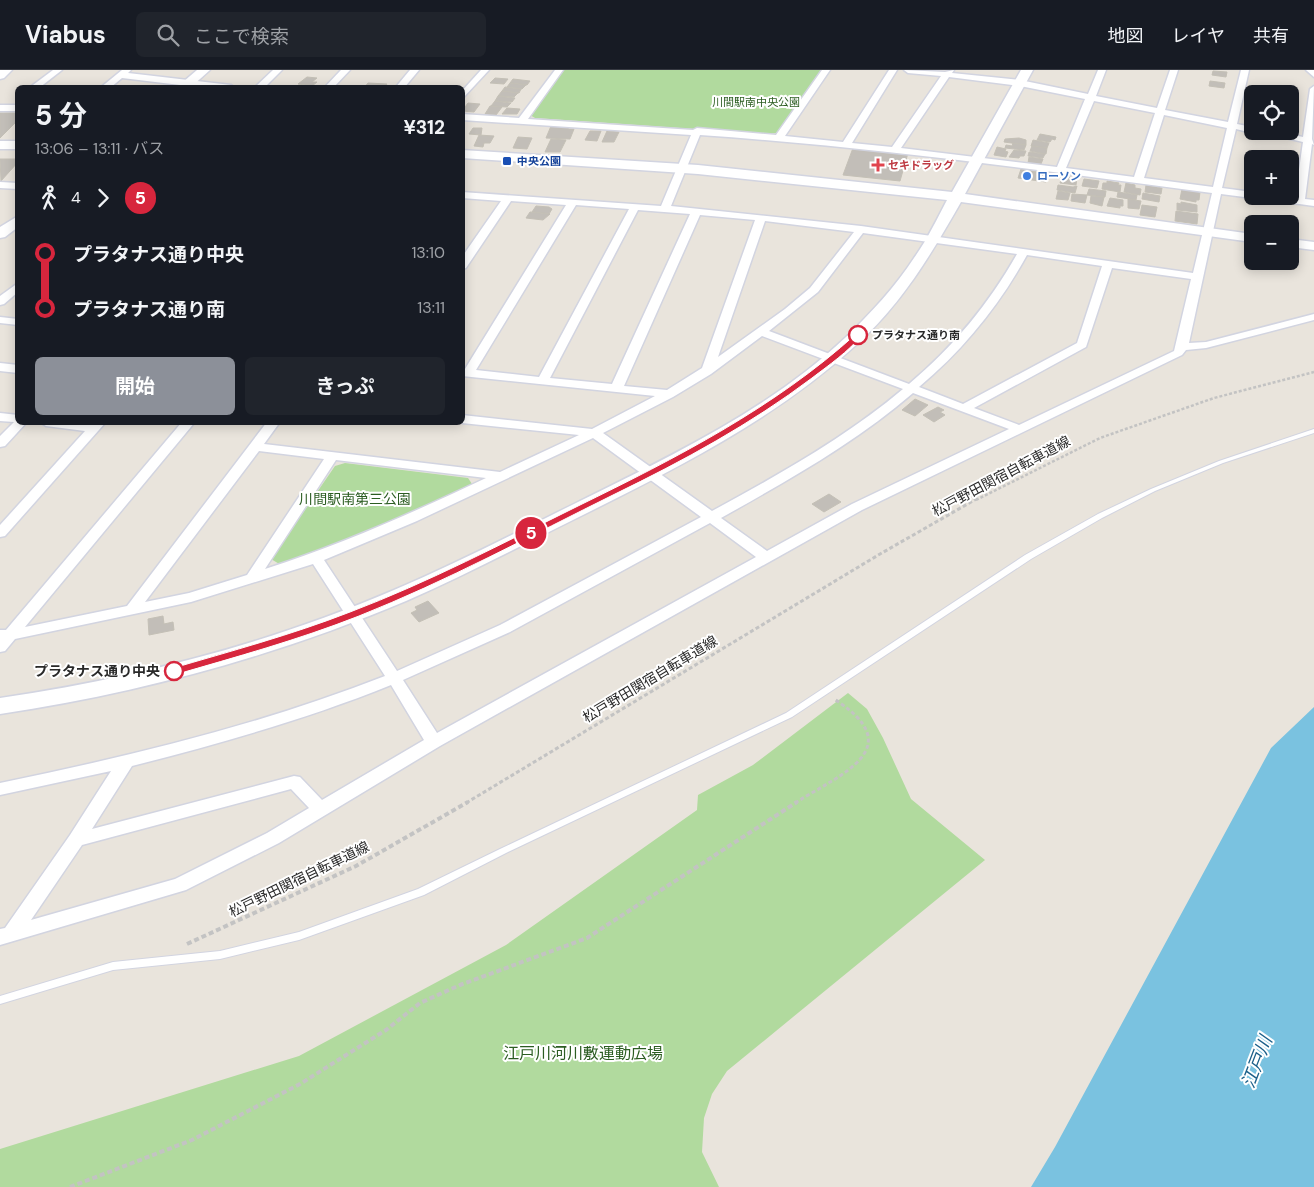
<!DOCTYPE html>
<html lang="ja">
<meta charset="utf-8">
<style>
:root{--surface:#171b24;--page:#20242c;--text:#f1f3f6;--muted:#9ea1a6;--line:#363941;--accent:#8c9099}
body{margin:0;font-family:"DM Sans","Noto Sans JP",sans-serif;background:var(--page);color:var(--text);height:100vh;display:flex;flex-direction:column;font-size:19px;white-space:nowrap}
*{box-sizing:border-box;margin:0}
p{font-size:16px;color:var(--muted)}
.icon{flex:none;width:28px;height:28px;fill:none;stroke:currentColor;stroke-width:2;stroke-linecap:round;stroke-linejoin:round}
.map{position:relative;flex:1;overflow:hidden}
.drawer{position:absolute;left:15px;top:15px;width:450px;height:340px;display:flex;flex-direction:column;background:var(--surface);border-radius:8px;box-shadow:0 2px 12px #0003}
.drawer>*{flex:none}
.badge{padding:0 10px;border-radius:16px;font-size:18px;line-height:32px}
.controls{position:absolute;left:1244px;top:15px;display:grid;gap:10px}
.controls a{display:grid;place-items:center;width:55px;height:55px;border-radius:8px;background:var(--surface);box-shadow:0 2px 12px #0003;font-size:25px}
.map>.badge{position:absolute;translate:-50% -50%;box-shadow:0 0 0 2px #fff}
.legs{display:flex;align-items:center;gap:8px;height:55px;padding:0 20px;font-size:16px}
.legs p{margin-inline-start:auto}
.headline{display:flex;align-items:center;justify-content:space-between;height:85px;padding:0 20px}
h1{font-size:28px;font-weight:700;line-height:38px}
.cta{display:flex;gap:10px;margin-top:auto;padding:10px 20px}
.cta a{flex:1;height:58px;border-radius:8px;background:var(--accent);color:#fff;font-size:20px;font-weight:700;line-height:58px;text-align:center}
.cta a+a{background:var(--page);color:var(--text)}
ul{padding:0 20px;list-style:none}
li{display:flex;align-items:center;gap:18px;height:55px;font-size:19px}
li i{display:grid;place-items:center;width:8px;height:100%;margin:0 6px;background:currentColor}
li i::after{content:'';width:12px;height:12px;margin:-6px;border:4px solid;border-radius:50%;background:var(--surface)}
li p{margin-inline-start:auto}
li:first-child i{background:linear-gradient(#0000 50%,currentColor 0)}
li:last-child i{background:linear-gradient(currentColor 50%,#0000 0)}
header{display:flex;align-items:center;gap:30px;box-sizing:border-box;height:70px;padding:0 25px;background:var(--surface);border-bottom:1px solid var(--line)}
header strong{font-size:24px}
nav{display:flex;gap:28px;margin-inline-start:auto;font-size:18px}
.search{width:350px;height:45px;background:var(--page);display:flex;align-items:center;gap:12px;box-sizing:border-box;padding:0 18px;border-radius:8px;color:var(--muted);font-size:19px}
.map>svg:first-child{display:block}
.green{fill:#b1da9e}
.water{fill:#7ac2e0}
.building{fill:#c2beb8;stroke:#c4c0b6}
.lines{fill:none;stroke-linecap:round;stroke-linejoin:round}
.lane-casing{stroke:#d2d4e0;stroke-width:2}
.street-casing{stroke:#d2d4e0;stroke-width:3}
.secondary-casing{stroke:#d2d4e0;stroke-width:3}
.path-far2{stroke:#c3c3c3;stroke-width:2.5;stroke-dasharray:3 2;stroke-linecap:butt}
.path-far1{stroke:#c3c3c3;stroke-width:3;stroke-dasharray:4 2.5;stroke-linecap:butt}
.path{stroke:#c3c3c3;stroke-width:4;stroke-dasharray:5 3;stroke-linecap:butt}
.lane{fill:#fff;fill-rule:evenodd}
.street{fill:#fff;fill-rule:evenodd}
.secondary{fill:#fff;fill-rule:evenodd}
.line-1{fill:#d7263d;stroke:#fff}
.transit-dot{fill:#1a4fb4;stroke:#fff;stroke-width:2}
.health-dot{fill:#e0444e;stroke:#fff;stroke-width:2}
.shop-dot{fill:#3f7fe0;stroke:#fff;stroke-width:2}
.stop-1-dot{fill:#fff;stroke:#d7263d;stroke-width:2.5}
.labels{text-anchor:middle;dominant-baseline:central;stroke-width:4;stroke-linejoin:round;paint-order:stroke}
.far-park-label{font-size:11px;fill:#2c5d22;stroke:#fff}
.far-transit-label{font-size:11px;font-weight:bold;fill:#164399;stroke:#fff;text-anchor:start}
.far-health-label{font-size:11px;font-weight:bold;fill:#be3a42;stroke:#fff;text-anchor:start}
.far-shop-label{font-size:11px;font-weight:bold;fill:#366cbe;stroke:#fff;text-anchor:start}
.far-stop-label{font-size:11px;font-weight:bold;fill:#292929;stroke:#fff;text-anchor:start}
.street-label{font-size:14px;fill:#292929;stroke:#fff}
.park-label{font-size:14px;fill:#2c5d22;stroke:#fff}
.stop-label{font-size:14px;font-weight:bold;fill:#292929;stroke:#fff;text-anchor:end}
.near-park-label{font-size:16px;fill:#2c5d22;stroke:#fff}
.near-water-label{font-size:18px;font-style:italic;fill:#1c608a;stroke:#fff}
</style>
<header>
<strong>Viabus</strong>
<div class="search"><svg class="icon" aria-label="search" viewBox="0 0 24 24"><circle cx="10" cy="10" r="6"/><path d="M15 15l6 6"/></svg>ここで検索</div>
<nav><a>地図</a><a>レイヤ</a><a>共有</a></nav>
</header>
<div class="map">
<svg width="1314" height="1117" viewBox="0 0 1314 1117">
<rect width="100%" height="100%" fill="#e9e4dc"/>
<g class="green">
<polygon points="564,0 821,0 777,63 768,64 535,48 530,45"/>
<polygon points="345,393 468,408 472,414 394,450 281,495 271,489 335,396"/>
<polygon points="848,623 867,639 883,668 911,729 985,790 727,1001 712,1024 704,1048 702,1082 719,1117 0,1117 0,1079 299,986 506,875 697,740 698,725 753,695"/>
</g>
<polygon class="water" points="1314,637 1314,1117 1031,1117 1055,1077 1271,678"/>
<g class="building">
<polygon points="1213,1 1227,2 1226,7 1212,5"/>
<polygon points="307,7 317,8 312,12 317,12 312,16 298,14"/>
<polygon points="495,8 508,9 504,14 490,13"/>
<polygon points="513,9 530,11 527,15 510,13"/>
<polygon points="1210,11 1225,13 1224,18 1209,16"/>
<polygon points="368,13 387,14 384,18 364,18"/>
<polygon points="510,13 526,15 522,19 507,17"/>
<polygon points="505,17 521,19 519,23 502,21"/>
<polygon points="502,21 518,23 514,27 498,26"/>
<polygon points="498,26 515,28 512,32 495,31"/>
<polygon points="495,31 511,33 507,37 491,36"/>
<polygon points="468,33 480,34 474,42 462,41"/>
<polygon points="490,36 502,37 496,45 485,44"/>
<polygon points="507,38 520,39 517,44 502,44"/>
<polygon points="0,43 18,43 18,50 0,68"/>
<polygon points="551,56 569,57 568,59 574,59 570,69 546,68"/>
<polygon points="473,58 482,58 481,65 469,64"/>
<polygon points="590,61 601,61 597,71 585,70"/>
<polygon points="607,61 619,62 614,72 602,72"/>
<polygon points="1040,64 1056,67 1055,70 1052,69 1050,72 1037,70"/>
<polygon points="479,65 494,66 490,73 484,73 483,77 474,76"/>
<polygon points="518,67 532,68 527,79 513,78"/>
<polygon points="1019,68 1026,70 1026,75 1004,72 1005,69"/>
<polygon points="551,69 566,70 560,82 545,82"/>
<polygon points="1033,70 1049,73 1047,78 1031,76"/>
<polygon points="1013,73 1026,75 1024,80 1005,78 1006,75 1012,76"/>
<polygon points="1032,76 1047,78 1046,84 1030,81"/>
<polygon points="997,77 1006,79 1005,81 1008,82 1006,87 994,85"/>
<polygon points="853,78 908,83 900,111 843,105"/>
<polygon points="1014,80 1026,81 1024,86 1020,86 1019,88 1009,87"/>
<polygon points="1029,82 1045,84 1043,88 1028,86"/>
<polygon points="1029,87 1043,89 1041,94 1028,93"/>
<polygon points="0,89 18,89 18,92 1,111"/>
<polygon points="1021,99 1044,103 1043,105 1048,106 1046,112 1018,108"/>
<polygon points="1062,106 1077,108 1076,115 1060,113"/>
<polygon points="1084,109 1099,111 1097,118 1082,116"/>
<polygon points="1107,111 1119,113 1118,115 1121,115 1120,122 1102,119 1103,113 1107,113"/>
<polygon points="1126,113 1135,115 1135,118 1141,119 1140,125 1124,122"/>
<polygon points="1058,115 1073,117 1077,116 1075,123 1057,120"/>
<polygon points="1146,115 1162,118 1161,124 1145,122"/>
<polygon points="1089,119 1106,121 1105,127 1087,125"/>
<polygon points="1182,119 1200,122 1199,130 1196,130 1196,132 1180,129"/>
<polygon points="1058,121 1070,123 1068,130 1056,129"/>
<polygon points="1118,122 1137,125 1136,130 1117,127"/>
<polygon points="1143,123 1160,126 1159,132 1142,129"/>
<polygon points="1072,124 1087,125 1085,133 1071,131"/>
<polygon points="1091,126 1104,127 1102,136 1090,133"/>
<polygon points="1110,128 1123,130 1123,136 1120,136 1120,138 1107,136"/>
<polygon points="1128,129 1141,131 1139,139 1128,138"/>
<polygon points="1181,132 1197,135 1197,142 1177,140 1177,133 1181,134"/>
<polygon points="1142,135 1157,137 1155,147 1140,145"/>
<polygon points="536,136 549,137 552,139 549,144 532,142"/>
<polygon points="1176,141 1198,144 1197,154 1175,151"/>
<polygon points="530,142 550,144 543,150 526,148"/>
<polygon points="915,329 928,335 915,346 902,340"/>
<polygon points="938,337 944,340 940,342 945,345 934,352 923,345"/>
<polygon points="829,424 841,432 824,442 812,434"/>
<polygon points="428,531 439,543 419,552 411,543 417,540 415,537"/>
<polygon points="163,546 164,554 173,552 174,560 149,565 148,549"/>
</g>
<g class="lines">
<g class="lane-casing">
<polygon id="lane" points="1314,359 1314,363 1223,393 1155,421 1102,448 1031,489 792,647 506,783 424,825 299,870 220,889 113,900 0,934 0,926 113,892 220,881 299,862 418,819 500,779 786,643 1025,485 1098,444 1151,419 1219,391"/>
</g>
<g class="street-casing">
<g id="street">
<polygon points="53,0 62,0 39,18 29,18"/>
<polygon points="122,0 131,0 128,3 231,15 235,18 205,18 122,8 110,18 100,18"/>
<polygon points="273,0 282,0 264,18 254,18"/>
<polygon points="341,0 350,0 333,18 324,18"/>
<polygon points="410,0 419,0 404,18 395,18"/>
<polygon points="481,0 489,0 462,29 462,21"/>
<path d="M555,0h8l-35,49 165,11 4,-2 79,7 46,-65h8l-45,66 58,6 46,-72h8l-45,73 40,4 49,-71 -33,-3 -4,-3 41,2 9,-2 -2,3 68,7 68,14 10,-24h8l-10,26 61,12 13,-38h8l-13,40 63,12 13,-52h8l-12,54 15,3v4h23l28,6 7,-48 4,-3 -2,53 2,6 -2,-1 -7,55 9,1v6l-52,-7 -5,-3 38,2 8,-56 -47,-11 -4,2 -16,-4 -14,59 30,4v4h4l-4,2 -31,-4 -32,149 17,-1 108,-28v6l-108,28 -20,2 -4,5 -320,155 -422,236 -161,97 -93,47 -186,55v-16l5,-1 65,-93 41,-64 -111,24v-12c131,-27 260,-58 385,-107l-72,-112 -122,38 -176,37 -10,12 -5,1v-22h6l176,-208h13l-170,205 102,-21 140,-184h13l-16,22 236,28 79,-37 -117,-12v-8l130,14 63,-33 -193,-20v-8l3,1 101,-164 -55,-4 -45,67 -4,1v-12l39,-56 -39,-3v-6l199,14 30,-71 -229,-15v-6l57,4zM949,7l71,9 65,13 -28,68 -156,-19zM1094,31l61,12 -21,64 -68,-9zM1164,45l63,13 -14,59 -69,-9zM700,65c171,12 341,35 512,58l-19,80 -332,-47 -190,-20zM576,135l53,4 -90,168 -63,-7zM638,140l52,4 -78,170 -62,-6zM700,145l55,5 -53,148 -35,22 -43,-4zM765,151l89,11 -44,56 -25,21 -67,48zM863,163l154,21c-29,51 -63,92 -108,130l-140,-53 49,-39zM1027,185l75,11 -25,77 -114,61 -44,-17c44,-37 80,-81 108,-132zM1112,198l79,11 -17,72 -155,74 -45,-17 112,-61zM762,266l141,53c-58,49 -125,86 -191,122l-109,-78 70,-36 38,-23zM913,323l96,36 -157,75 -85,47 -46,-33c66,-37 134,-75 192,-125zM593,368l108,79 -201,108 -103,46 -73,-111 93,-39zM259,381l65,8 -77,116 -58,18 -44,9zM336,390l150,18c-72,34 -145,67 -221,91zM710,453l46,34 -319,176 -34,-53 107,-48zM391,615l33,55 -102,60 -22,-23 -6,-1 -202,53 40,-63c87,-22 175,-47 259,-81zM291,719l18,19 -42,25 -92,46 -144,41 51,-75z"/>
<polygon points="1306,0 1314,0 1314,7"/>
<rect x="0" y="35" width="18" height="6"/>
<polygon points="0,112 18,113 18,119 0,118"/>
<polygon points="18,213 18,222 4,234 0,235 0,226"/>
<polygon points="0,247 18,249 18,255 0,253"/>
<polygon points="0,293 18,295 18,303 0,301"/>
<polygon points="0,343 18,345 18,352 27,352 5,376 0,377 0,366 14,352 0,351"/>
<polygon points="40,352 106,352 5,466 0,467 0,455 85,361 46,356"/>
</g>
</g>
<g class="secondary-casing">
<g id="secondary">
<polygon points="0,0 12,0 4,8 0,9"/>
<polygon points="197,0 210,0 190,18 176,18"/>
<path d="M1021,0h12l-68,124 287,40v8l-291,-40c-31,54 -59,102 -106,144 -80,73 -176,121 -272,169 -59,29 -117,60 -177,86 -130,55 -266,92 -406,113v-16c135,-20 268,-54 394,-108 62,-26 123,-58 184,-88 93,-46 192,-93 268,-165 25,-24 49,-50 68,-79 13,-18 23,-39 33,-58l-249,-26 -236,-16v-8l236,15 254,27z"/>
<rect x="0" y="71" width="18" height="8"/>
<polygon points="18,146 18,157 5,167 0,168 0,157"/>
<polygon points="1290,169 1314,172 1314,180 1290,177"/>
</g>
</g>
<polyline class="path-far2" points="976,430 1100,368 1214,328 1314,302"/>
<g class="path-far1">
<polyline points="466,733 880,484 978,428"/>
<path d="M795,733c46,-29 116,-55 39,-104"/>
</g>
<g class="path">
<polyline points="187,874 356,796 468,732"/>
<polyline points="70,1117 192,1070 300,1014 386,960 420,933 460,915 587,868 797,732"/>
</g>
<use href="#lane" class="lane"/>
<use href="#street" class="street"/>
<use href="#secondary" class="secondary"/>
</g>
<path class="line-1" d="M856,264l6,1c-14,17 -33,30 -50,43 -61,46 -129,83 -197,116 -85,42 -168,87 -256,122 -61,24 -123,41 -185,59l-5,-4 1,-2c61,-18 121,-34 180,-57 79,-30 153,-69 228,-106 98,-48 196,-98 278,-172z"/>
<rect class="transit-dot" x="502" y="86" width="10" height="10" rx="2.5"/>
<path class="health-dot" d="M875.5 87.5h5v5h5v5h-5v5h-5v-5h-5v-5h5z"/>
<circle class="shop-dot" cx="1027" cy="106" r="5"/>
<g class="stop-1-dot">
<circle cx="858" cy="265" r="9"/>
<circle cx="174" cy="601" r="9"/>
</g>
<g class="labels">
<g class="far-park-label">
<text x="756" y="32">川間駅南中央公園</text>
</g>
<g class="far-transit-label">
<text x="517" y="91">中央公園</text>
</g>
<g class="far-health-label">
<text x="888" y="95">セキドラッグ</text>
</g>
<g class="far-shop-label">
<text x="1037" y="106">ローソン</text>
</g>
<g class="far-stop-label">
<text x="872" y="265">プラタナス通り南</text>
</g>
<g class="street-label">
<text transform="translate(1001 406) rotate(-28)">松戸野田関宿自転車道線</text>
<text transform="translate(650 609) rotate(-31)">松戸野田関宿自転車道線</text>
<text transform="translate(299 809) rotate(-26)">松戸野田関宿自転車道線</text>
</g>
<g class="park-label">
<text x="355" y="429">川間駅南第三公園</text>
</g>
<g class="stop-label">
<text x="160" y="601">プラタナス通り中央</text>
</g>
<g class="near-park-label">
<text x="583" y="983">江戸川河川敷運動広場</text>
</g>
<g class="near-water-label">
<text transform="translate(1257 992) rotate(-69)">江戸川</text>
</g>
</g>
</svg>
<div class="controls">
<a><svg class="icon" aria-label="locate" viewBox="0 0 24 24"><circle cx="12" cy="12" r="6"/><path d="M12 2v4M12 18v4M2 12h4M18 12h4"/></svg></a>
<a>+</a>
<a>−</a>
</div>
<b class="badge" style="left:531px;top:463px;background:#d7263d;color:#fff">5</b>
<section class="drawer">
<div class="headline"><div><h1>5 分</h1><p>13:06 – 13:11 · バス</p></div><b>¥312</b></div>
<div class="legs"><svg class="icon" aria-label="walk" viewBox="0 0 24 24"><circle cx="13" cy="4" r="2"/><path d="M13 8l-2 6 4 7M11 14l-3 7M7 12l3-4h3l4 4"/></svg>4<svg class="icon" aria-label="forward" viewBox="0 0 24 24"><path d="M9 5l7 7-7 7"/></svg><b class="badge" style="background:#d7263d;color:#fff">5</b></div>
<ul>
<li><i style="color:#d7263d"></i><b>プラタナス通り中央</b><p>13:10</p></li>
<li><i style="color:#d7263d"></i><b>プラタナス通り南</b><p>13:11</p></li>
</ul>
<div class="cta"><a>開始</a><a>きっぷ</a></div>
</section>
</div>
